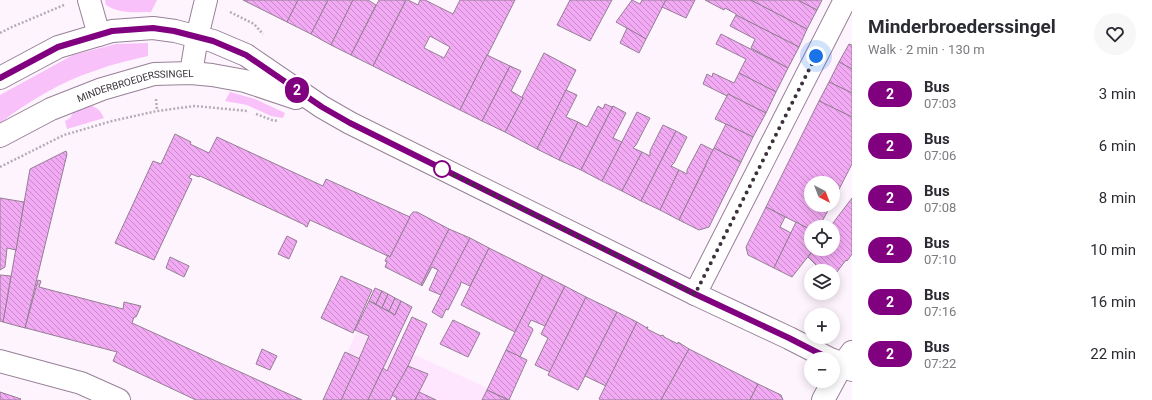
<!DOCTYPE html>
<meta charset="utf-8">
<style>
:root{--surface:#fff;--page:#f7f7f7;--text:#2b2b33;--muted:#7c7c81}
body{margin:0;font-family:Roboto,sans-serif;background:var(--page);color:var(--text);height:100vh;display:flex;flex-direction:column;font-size:15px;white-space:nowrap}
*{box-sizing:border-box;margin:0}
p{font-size:13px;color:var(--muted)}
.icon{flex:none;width:22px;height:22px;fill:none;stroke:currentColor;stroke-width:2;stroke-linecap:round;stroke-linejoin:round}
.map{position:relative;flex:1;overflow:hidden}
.panel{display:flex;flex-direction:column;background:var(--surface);width:300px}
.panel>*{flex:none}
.badge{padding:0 8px;border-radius:13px;font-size:14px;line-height:26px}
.needle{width:26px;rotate:138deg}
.buttons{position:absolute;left:804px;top:176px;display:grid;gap:8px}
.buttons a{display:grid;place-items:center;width:36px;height:36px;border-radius:50%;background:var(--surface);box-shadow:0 2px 10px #0003;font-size:20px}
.you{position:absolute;width:20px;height:20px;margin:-10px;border:3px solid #fff;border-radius:50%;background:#1a73e8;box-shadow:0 0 0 6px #1a73e833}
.map>.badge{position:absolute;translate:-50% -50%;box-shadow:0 0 0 2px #fff}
.round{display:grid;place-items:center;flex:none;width:42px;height:42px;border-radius:21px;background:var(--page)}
.overview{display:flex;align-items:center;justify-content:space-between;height:68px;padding:0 16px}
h1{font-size:19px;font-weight:700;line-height:30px}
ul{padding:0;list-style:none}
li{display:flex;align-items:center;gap:12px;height:52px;padding:0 16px}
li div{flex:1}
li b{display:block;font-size:15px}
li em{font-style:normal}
li .badge{min-width:44px;font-weight:700;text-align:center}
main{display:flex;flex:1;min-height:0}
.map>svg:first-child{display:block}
.built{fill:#fee6fe}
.green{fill:#f9c1fa}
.building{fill:url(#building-back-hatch);stroke:#947e94;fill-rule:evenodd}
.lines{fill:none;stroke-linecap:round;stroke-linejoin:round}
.minor-casing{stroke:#978197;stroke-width:24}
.major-casing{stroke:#978197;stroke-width:24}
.path{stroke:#b6acb6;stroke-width:2.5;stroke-dasharray:2 2;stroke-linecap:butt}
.minor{stroke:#fff;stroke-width:22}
.major{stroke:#fff;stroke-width:22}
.line-casing{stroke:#fff;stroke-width:9}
.line{stroke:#800080;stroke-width:6}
.walk{stroke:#3b323b;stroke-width:4;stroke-dasharray:0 7.2}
.stop-dot{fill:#fff;stroke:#800080;stroke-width:2}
.labels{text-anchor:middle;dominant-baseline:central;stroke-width:3;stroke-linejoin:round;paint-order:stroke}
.street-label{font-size:10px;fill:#3b323b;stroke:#fef4fe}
</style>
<main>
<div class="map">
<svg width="852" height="400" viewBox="0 0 852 400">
<defs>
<pattern id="building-back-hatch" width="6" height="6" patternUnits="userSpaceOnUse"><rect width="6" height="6" fill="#f3aaf4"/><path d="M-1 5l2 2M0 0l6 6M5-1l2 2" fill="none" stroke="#c68bc7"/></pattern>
</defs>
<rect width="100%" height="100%" fill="#fef4fe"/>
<polygon class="built" points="358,329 514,400 325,400"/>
<g class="green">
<path d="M105,0h52l-6,12c-15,0 -32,2 -45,-7z"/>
<path d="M148,43v13c-17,4 -35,8 -51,14 -35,11 -68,31 -97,53v-28l73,-40 43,-11z"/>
<polygon points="230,92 255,99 285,113 283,118 271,116 247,105 225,101"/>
<path d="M87,104c9,3 13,5 17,14l-37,11 -2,-8 5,-3 4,-7z"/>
</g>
<g class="building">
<polygon points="243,0 298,0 287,22"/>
<polygon points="298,0 328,0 311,34 287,22"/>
<polygon points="328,0 353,0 331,45 311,34"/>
<polygon points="353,0 368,0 376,5 351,55 331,45"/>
<polygon points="379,0 406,0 373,66 351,55"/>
<path d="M406,0h2l10,5 2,-5h5l28,14 7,-14h55l-55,110 -87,-44zM430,36l20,11 -6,11 -20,-10z"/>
<polygon points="570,0 612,0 590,41 557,25"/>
<polygon points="632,0 640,4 642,0 666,0 646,39 616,22"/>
<polygon points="666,0 695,0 686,18 662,7"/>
<polygon points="705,0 751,0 807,29 799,47 736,15 736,14 725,8 724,10"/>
<polygon points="751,0 798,0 817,10 807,29"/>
<polygon points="798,0 822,0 817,10"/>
<polygon points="736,15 799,47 788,68 751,48 755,39 730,26"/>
<polygon points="627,28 646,39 639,53 620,43"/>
<polygon points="721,34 788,68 776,92 739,73 746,59 716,44"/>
<polygon points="849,44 852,45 852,69 839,62"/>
<polygon points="544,53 576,70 537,149 505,132 523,98 522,97"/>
<polygon points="487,55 510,66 482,121 460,110"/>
<polygon points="839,62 852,69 852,93 829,82"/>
<polygon points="510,66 521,71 511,91 523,98 505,132 482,121"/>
<polygon points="713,73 734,83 739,73 776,92 766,113 728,94 727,96 703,84 707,74 712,77"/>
<polygon points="829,82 852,93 852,117 819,101"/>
<polygon points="566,90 577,95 566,117 578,122 559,160 537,149"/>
<polygon points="728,94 766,113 753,137 715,119"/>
<polygon points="819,101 852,117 852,164 833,201 833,183 811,183 811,205 831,205 819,227 811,227 811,230 766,207"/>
<polygon points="605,104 612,107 613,106 581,170 559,160 578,122 587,127 598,106 603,109"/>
<polygon points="613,106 626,113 613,138 622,142 602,181 581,170"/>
<polygon points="637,112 650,118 636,145 633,148 642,152 622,191 602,181"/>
<polygon points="726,124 753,137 741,162 714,148"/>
<polygon points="663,125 676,131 641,201 622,191 642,152 650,156 650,151"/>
<polygon points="676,131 687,137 674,163 671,166 679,170 660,210 641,201"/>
<polygon points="175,134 191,142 190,144 209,153 217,137 323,186 326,179 410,217 390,257 310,220 307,227 305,226 305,225 200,176 199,177 191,174 189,178 192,179 154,260 115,243 153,161 161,164"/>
<polygon points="701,144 713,150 679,220 660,210 679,170 687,174 687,170"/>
<polygon points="714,148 741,162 709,227 699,230 679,220 706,165 706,164"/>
<polygon points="66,151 67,154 25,328 3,322 30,169"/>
<polygon points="0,198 24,202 16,250 7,248 5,267 0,270"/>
<polygon points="852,198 852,254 847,261 846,260 833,277 833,271 817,271 815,266 816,265 808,257 814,249 833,249 833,227 830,227"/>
<polygon points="766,207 785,217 780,227 791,233 774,268 748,255 746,247"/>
<polygon points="413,212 417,212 449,229 421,285 385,267 387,262 385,261 388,255 390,257 410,217 409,217"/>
<polygon points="796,222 811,230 811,249 814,249 792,277 774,268"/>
<polygon points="449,229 470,238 441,295 429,290 438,270 432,267 422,286 421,285"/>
<polygon points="287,236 297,241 289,259 278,254"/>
<polygon points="470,238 489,248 470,286 461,282 460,286 448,310 446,309 442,318 432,312"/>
<polygon points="489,248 543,275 515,332 461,305"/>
<polygon points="170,257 189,266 184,277 166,268"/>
<polygon points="0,275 11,276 3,322 0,321"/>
<polygon points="543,275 565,286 545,326 531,320 528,326 532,328 533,330 520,357 506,350"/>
<polygon points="341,276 372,290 353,333 321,318"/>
<polygon points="38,280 41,281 39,287 123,309 124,302 141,306 136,317 134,317 132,323 302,400 196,400 113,361 117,352 26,328 25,328"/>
<polygon points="565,286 586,297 550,372 535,365 548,338 541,334"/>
<polygon points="375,288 382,291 376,304 369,301"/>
<polygon points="382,291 388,294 382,308 376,304"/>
<polygon points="388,294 395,298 389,311 382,308"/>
<polygon points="586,297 617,312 578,390 548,375"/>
<polygon points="395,298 401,301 395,315 389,311"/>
<polygon points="369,301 395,315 401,301 412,307 368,400 341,400 369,336 355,330"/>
<polygon points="617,312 637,322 606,386 585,376"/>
<polygon points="412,317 427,324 408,366 390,400 368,400 383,368 387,371"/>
<polygon points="453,320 480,333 468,357 440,344"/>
<polygon points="637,322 647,328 647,327 648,327 647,329 661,336 662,335 664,336 664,337 678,344 678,342 689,349 661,400 601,400 599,399"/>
<polygon points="262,349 277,356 270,370 256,364"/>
<polygon points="689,349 758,384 750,400 661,400"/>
<polygon points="506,350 527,360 509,400 487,390"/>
<polygon points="345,352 360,359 341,400 323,400"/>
<polygon points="408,366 428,374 415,400 396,400 397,398 392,395"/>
<polygon points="758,384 781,395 783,400 750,400"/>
<polygon points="487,390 508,400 482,400"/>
<polygon points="0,392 21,399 20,400 0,400"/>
<polygon points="419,392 436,400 415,400"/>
</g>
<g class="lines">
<g class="minor-casing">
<g id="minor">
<polyline points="89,0 99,35"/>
<polyline points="191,73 197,37 206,0"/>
<polyline points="695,294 845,0"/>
<polyline points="0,361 81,383 119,400"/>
<polyline points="823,400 842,365 852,352"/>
</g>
</g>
<g class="major-casing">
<g id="major">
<polyline points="0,78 58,47 112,31 153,28 175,31 213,41 246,55 322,107 350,123 695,294 789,338 830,359"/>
<path id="s1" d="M0,136l51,-27 51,-20 52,-15 37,-1 21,2 33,6 51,17"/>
<polyline points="833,360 852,370"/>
</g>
</g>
<g class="path">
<polyline points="230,12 254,24 263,34"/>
<polyline points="0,33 12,27 64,5"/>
<polyline points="156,99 157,111"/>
<polyline points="256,114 272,120 278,121"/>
<polyline points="0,167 64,135 112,121 157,111 195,106 248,111"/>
</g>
<use href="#minor" class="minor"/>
<use href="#major" class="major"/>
</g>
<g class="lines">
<g class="line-casing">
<polyline id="line" points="0,78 58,47 112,31 153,28 174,31 213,41 246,55 322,107 350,123 695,294 789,338 830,359"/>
</g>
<use href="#line" class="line"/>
<polyline class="walk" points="442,169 695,294 816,56"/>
</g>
<circle class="stop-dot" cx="442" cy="169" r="8"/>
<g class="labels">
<g class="street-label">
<text stroke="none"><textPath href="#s1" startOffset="146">MINDERBROEDERSSINGEL</textPath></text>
</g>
</g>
</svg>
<div class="buttons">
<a><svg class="needle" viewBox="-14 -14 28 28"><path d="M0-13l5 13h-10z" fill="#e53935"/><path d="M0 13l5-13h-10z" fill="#7c7c81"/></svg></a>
<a><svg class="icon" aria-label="locate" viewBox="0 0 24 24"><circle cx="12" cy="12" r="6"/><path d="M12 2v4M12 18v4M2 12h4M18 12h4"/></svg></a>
<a><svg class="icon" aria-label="layers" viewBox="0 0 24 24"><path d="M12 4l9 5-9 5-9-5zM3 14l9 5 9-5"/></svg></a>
<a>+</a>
<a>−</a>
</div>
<div class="you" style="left:816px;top:56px"></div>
<b class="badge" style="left:297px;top:90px;background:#800080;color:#fff">2</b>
</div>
<section class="panel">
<div class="overview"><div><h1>Minderbroederssingel</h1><p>Walk · 2 min · 130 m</p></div><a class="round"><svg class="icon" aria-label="heart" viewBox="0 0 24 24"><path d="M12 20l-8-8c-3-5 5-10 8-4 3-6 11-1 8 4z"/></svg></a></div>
<ul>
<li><span class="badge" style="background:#800080;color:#fff">2</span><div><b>Bus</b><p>07:03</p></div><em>3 min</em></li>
<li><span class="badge" style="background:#800080;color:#fff">2</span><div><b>Bus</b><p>07:06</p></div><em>6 min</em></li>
<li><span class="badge" style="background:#800080;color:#fff">2</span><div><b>Bus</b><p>07:08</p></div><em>8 min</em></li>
<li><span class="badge" style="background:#800080;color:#fff">2</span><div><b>Bus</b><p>07:10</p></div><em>10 min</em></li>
<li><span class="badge" style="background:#800080;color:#fff">2</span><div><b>Bus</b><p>07:16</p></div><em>16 min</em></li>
<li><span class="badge" style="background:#800080;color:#fff">2</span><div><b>Bus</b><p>07:22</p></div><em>22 min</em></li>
</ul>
</section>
</main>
